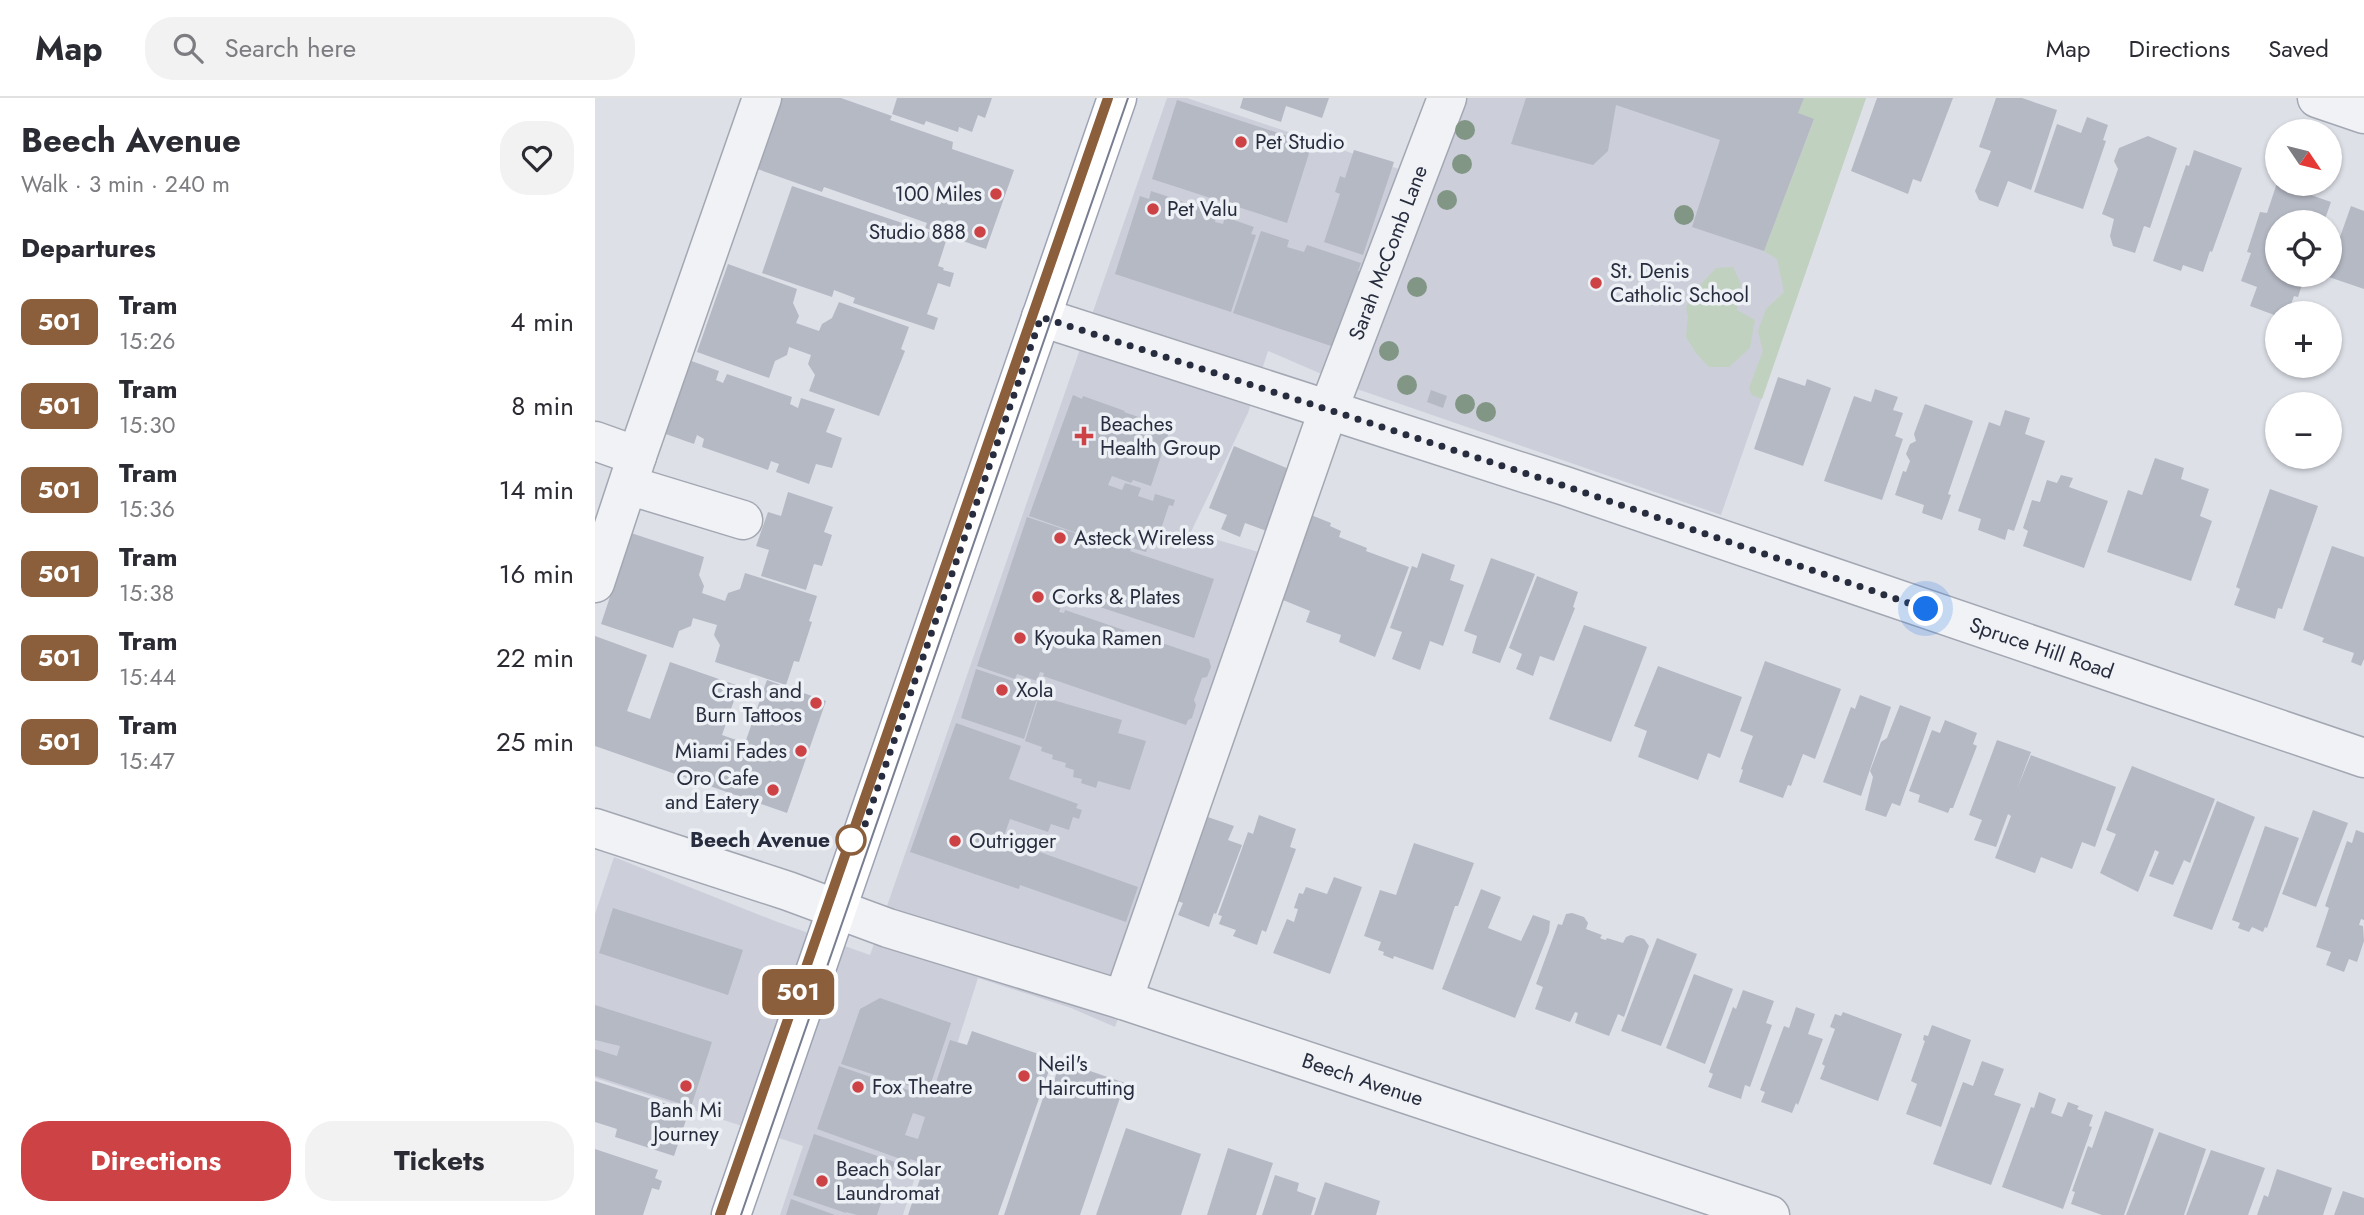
<!DOCTYPE html>
<meta charset="utf-8">
<style>
:root{--surface:#fff;--page:#f2f2f3;--text:#2b2b33;--muted:#7c7c81;--line:#e1e1e2;--accent:#cd4245}
body{margin:0;font-family:Jost,sans-serif;background:var(--page);color:var(--text);height:100vh;display:flex;flex-direction:column;font-size:26px;white-space:nowrap}
*{box-sizing:border-box;margin:0}
p{font-size:23px;color:var(--muted)}
.icon{flex:none;width:38px;height:38px;fill:none;stroke:currentColor;stroke-width:2;stroke-linecap:round;stroke-linejoin:round}
.map{position:relative;flex:1;overflow:hidden}
.sheet{display:flex;flex-direction:column;background:var(--surface);width:595px}
.sheet>*{flex:none}
.badge{padding:0 14px;border-radius:10px;font-size:24px;line-height:46px}
.needle{width:46px;rotate:125deg}
.tools{position:absolute;left:1670px;top:21px;display:grid;gap:14px}
.tools a{display:grid;place-items:center;width:77px;height:77px;border-radius:50%;background:var(--surface);box-shadow:0 2px 5px #0004;font-size:35px}
.you{position:absolute;width:35px;height:35px;margin:-18px;border:5px solid #fff;border-radius:50%;background:#1a73e8;box-shadow:0 0 0 10px #1a73e833}
.map>.badge{position:absolute;translate:-50% -50%;box-shadow:0 0 0 4px #fff}
h2{padding:0 21px;font-size:26px;line-height:63px}
.round{display:grid;place-items:center;flex:none;width:74px;height:74px;border-radius:28px;background:var(--page)}
.summary{display:flex;align-items:center;justify-content:space-between;height:119px;padding:0 21px}
h1{font-size:33px;font-weight:700;line-height:52px}
.cta{display:flex;gap:14px;margin-top:auto;padding:14px 21px}
.cta a{flex:1;height:80px;border-radius:28px;background:var(--accent);color:#fff;font-size:28px;font-weight:700;line-height:80px;text-align:center}
.cta a+a{background:var(--page);color:var(--text)}
ul{padding:0;list-style:none}
li{display:flex;align-items:center;gap:21px;height:84px;padding:0 21px}
li div{flex:1}
li b{display:block;font-size:26px}
li em{font-style:normal}
li .badge{min-width:77px;font-weight:700;text-align:center}
header{display:flex;align-items:center;gap:42px;box-sizing:border-box;height:98px;padding:0 35px;background:var(--surface);border-bottom:2px solid var(--line)}
header strong{font-size:33px}
nav{display:flex;gap:38px;margin-inline-start:auto;font-size:24px}
.search{width:490px;height:63px;background:var(--page);display:flex;align-items:center;gap:18px;box-sizing:border-box;padding:0 24px;border-radius:28px;color:var(--muted);font-size:26px}
main{display:flex;flex:1;min-height:0}
.map>svg:first-child{display:block}
.built{fill:#cccfda}
.green{fill:#c1d1bf}
.building{fill:#b5b9c4;fill-rule:evenodd}
.lines{fill:none;stroke-linecap:round;stroke-linejoin:round}
.minor-casing{stroke:#a3a7b2;stroke-width:41}
.major-casing{stroke:#9da3b3;stroke-width:41}
.minor{stroke:#f1f2f6;stroke-width:38}
.major{stroke:#fff;stroke-width:38}
.tram{stroke:#787e91;stroke-width:2}
.tree{fill:#829686}
.line-casing{stroke:#fff;stroke-width:16}
.line{stroke:#8b5e3c;stroke-width:10}
.walk{stroke:#272d3e;stroke-width:7;stroke-dasharray:0 12.6}
.poi-dot{fill:#cd4245;stroke:#edf0f5;stroke-width:2.5}
.stop-dot{fill:#fff;stroke:#8b5e3c;stroke-width:3.5}
.labels{text-anchor:middle;dominant-baseline:central;stroke-width:7;stroke-linejoin:round;paint-order:stroke}
.poi-label{font-size:21px;fill:#272d3e;stroke:#edf0f5;text-anchor:start}
.street-label{font-size:21px;fill:#272d3e;stroke:#edf0f5}
.stop-label{font-size:21px;font-weight:bold;fill:#272d3e;stroke:#edf0f5;text-anchor:end}
</style>
<header>
<strong>Map</strong>
<div class="search"><svg class="icon" aria-label="search" viewBox="0 0 24 24"><circle cx="10" cy="10" r="6"/><path d="M15 15l6 6"/></svg>Search here</div>
<nav><a>Map</a><a>Directions</a><a>Saved</a></nav>
</header>
<main>
<section class="sheet">
<div class="summary"><div><h1>Beech Avenue</h1><p>Walk · 3 min · 240 m</p></div><a class="round"><svg class="icon" aria-label="heart" viewBox="0 0 24 24"><path d="M12 20l-8-8c-3-5 5-10 8-4 3-6 11-1 8 4z"/></svg></a></div>
<h2>Departures</h2>
<ul>
<li><span class="badge" style="background:#8b5e3c;color:#fff">501</span><div><b>Tram</b><p>15:26</p></div><em>4 min</em></li>
<li><span class="badge" style="background:#8b5e3c;color:#fff">501</span><div><b>Tram</b><p>15:30</p></div><em>8 min</em></li>
<li><span class="badge" style="background:#8b5e3c;color:#fff">501</span><div><b>Tram</b><p>15:36</p></div><em>14 min</em></li>
<li><span class="badge" style="background:#8b5e3c;color:#fff">501</span><div><b>Tram</b><p>15:38</p></div><em>16 min</em></li>
<li><span class="badge" style="background:#8b5e3c;color:#fff">501</span><div><b>Tram</b><p>15:44</p></div><em>22 min</em></li>
<li><span class="badge" style="background:#8b5e3c;color:#fff">501</span><div><b>Tram</b><p>15:47</p></div><em>25 min</em></li>
</ul>
<div class="cta"><a>Directions</a><a>Tickets</a></div>
</section>
<div class="map">
<svg width="1769" height="1117" viewBox="0 0 1769 1117">
<rect width="100%" height="100%" fill="#dee0e8"/>
<polygon class="built" points="572,0 592,0 831,80 860,0 1271,0 1126,417 759,290 673,253 653,315 596,434 687,461 520,929 476,910 383,880 308,1117 185,1117 208,1048 0,980 0,816 19,759 180,823 275,857"/>
<g class="green">
<polygon points="1209,0 1271,0 1167,301 1157,297 1154,290 1168,253 1163,233 1171,211 1189,194 1182,161 1169,153 1219,22 1203,15"/>
<polygon points="1138,169 1146,186 1142,212 1160,222 1155,250 1134,269 1114,269 1101,255 1091,239 1093,218 1091,210 1096,197 1121,170"/>
</g>
<g class="building">
<polygon points="178,0 246,0 297,18 295,22 358,44 357,51 419,72 391,151 330,130 332,125 229,89 227,94 154,68"/>
<polygon points="302,0 397,0 390,20 383,17 377,34 364,29 363,34 331,23 329,27 297,16"/>
<polygon points="648,0 734,0 727,20 691,8 686,24 645,10"/>
<polygon points="931,0 1209,0 1203,15 1219,21 1169,153 1097,129 1125,42 1021,7 1013,53 998,67 916,46"/>
<polygon points="1282,0 1358,0 1326,84 1318,81 1313,96 1256,73"/>
<polygon points="1401,0 1427,0 1462,12 1436,92 1413,83 1403,109 1384,102 1380,93 1396,53 1384,49"/>
<polygon points="582,2 717,46 692,125 557,81"/>
<polygon points="1492,19 1513,27 1508,42 1511,43 1488,111 1439,94 1462,26 1486,35"/>
<polygon points="1553,38 1582,50 1555,130 1549,128 1540,155 1518,148 1515,138 1519,121 1507,116 1523,71 1519,63 1524,50"/>
<polygon points="759,52 799,64 768,157 729,144 745,96 740,94 745,78 750,80"/>
<polygon points="1599,52 1647,70 1617,154 1615,153 1608,174 1588,167 1586,173 1558,163 1591,67 1594,68"/>
<polygon points="1682,85 1736,104 1729,124 1682,124 1682,177 1710,177 1703,199 1699,198 1693,215 1682,215 1682,218 1655,208 1662,189 1646,183 1656,155 1652,154 1665,114 1672,115"/>
<polygon points="197,88 352,140 343,168 349,170 348,172 359,175 355,189 343,185 332,216 343,220 339,232 258,205 260,200 239,192 237,199 167,175"/>
<polygon points="556,93 622,115 620,124 628,126 630,119 659,129 656,136 661,137 636,214 520,176 545,98 554,101"/>
<polygon points="1756,108 1769,113 1769,191 1728,177 1734,177 1734,170"/>
<polygon points="666,133 694,142 692,149 709,154 712,147 766,165 763,173 770,175 745,251 638,215"/>
<polygon points="133,166 202,191 198,205 204,218 201,225 224,233 227,226 237,220 244,204 314,229 306,251 310,253 284,318 214,293 220,277 213,266 216,257 194,249 192,257 180,263 174,280 102,254"/>
<polygon points="91,261 124,273 121,282 128,285 132,276 197,299 195,306 203,310 206,300 240,311 231,334 247,340 237,370 221,366 214,386 181,374 184,366 176,363 173,372 107,349 109,341 102,337 99,346 65,334"/>
<polygon points="1183,279 1210,288 1212,281 1236,290 1208,368 1159,351"/>
<polygon points="1280,291 1303,299 1298,312 1308,315 1300,338 1308,341 1287,402 1229,383 1259,298 1276,304"/>
<polygon points="836,292 852,298 848,310 832,304"/>
<polygon points="478,297 487,301 488,298 530,313 529,314 558,324 557,328 574,334 556,388 538,382 536,385 517,378 513,387 527,392 530,385 546,390 543,398 558,403 560,396 580,402 578,408 574,407 566,431 560,429 551,454 537,450 535,453 619,481 599,540 456,493 453,501 467,506 464,514 469,515 470,512 614,561 616,569 612,579 607,580 599,602 601,607 597,620 593,622 591,627 448,578 449,575 445,574 442,583 422,576 420,581 382,568 432,419 507,444 434,418"/>
<polygon points="1330,306 1378,323 1353,396 1356,397 1347,422 1327,415 1329,407 1300,397 1308,373 1311,374 1315,363 1311,356 1315,346 1321,343 1319,336"/>
<polygon points="1410,312 1435,320 1430,336 1450,343 1419,433 1413,431 1410,442 1383,432 1386,421 1363,413 1394,324 1405,328"/>
<polygon points="639,348 701,374 677,435 650,425 645,439 626,431 632,417 614,410"/>
<polygon points="1560,360 1589,370 1586,381 1614,391 1605,418 1617,423 1596,483 1512,454 1533,392 1547,397"/>
<polygon points="1466,377 1478,380 1474,389 1513,403 1489,470 1428,448 1433,433 1428,430 1437,402 1445,404 1452,382 1462,385"/>
<polygon points="1675,391 1723,408 1687,511 1683,510 1680,521 1639,507 1645,491 1641,489"/>
<polygon points="193,394 238,409 229,434 237,437 227,468 219,466 211,492 166,478 174,452 161,448 173,414 186,418"/>
<polygon points="711,415 736,425 735,428 746,433 744,439 772,450 771,453 814,469 780,559 744,544 746,537 711,524 715,513 678,498"/>
<polygon points="36,435 109,459 104,477 109,488 107,495 130,503 133,495 145,491 150,475 222,498 214,523 217,524 204,564 199,563 191,587 120,564 125,547 119,537 122,527 98,520 96,528 84,533 78,550 6,526"/>
<polygon points="1737,448 1769,459 1769,561 1766,568 1756,564 1759,555 1727,544 1729,540 1708,532"/>
<polygon points="827,455 860,467 855,482 869,487 848,548 835,543 825,572 797,561 807,534 795,530 817,468 822,470"/>
<polygon points="896,460 940,476 905,565 877,555 882,538 869,533"/>
<polygon points="942,478 983,494 978,509 980,510 959,563 945,558 938,578 921,571 927,556 914,550"/>
<polygon points="989,527 1052,549 1016,644 954,621"/>
<polygon points="0,538 52,557 32,613 55,621 75,564 144,588 127,637 150,645 172,582 231,603 192,715 0,648"/>
<polygon points="1170,563 1246,591 1220,661 1208,656 1196,688 1193,687 1188,700 1144,684 1148,672 1146,671 1158,638 1145,633"/>
<polygon points="1063,568 1147,599 1125,660 1113,655 1103,682 1043,659 1052,633 1039,628"/>
<polygon points="381,571 445,592 429,641 366,620"/>
<polygon points="1265,597 1296,609 1266,698 1228,684 1256,609 1260,611"/>
<polygon points="444,598 527,622 523,635 551,643 535,692 503,683 501,690 486,685 487,681 478,679 479,672 470,669 471,665 457,661 458,657 446,653 447,649 430,643"/>
<polygon points="1305,607 1336,619 1305,708 1297,705 1291,719 1270,712 1278,679 1275,673 1286,644 1292,640"/>
<polygon points="1350,622 1382,635 1378,646 1382,648 1358,710 1355,710 1353,715 1323,704 1325,697 1314,693 1337,632 1345,635"/>
<polygon points="361,625 426,648 414,681 483,706 481,710 487,712 484,721 478,719 474,732 456,726 453,734 415,721 408,741 543,789 531,824 425,787 424,791 315,754"/>
<polygon points="1402,642 1436,654 1422,691 1436,657 1521,689 1500,749 1487,744 1477,771 1446,759 1440,775 1400,760 1416,718 1413,716 1401,749 1379,742 1387,722 1374,717"/>
<polygon points="1537,668 1620,701 1595,765 1589,762 1578,787 1554,778 1564,754 1560,752 1543,794 1505,775 1521,736 1511,732"/>
<polygon points="1622,703 1660,719 1617,832 1578,818"/>
<polygon points="1718,712 1753,725 1721,809 1687,796"/>
<polygon points="607,717 639,728 633,742 647,747 621,816 619,815 614,829 583,817 588,805 570,798"/>
<polygon points="664,717 701,731 695,749 701,751 671,834 667,832 662,847 638,838 641,832 624,826 627,818 623,817 653,734 658,736"/>
<polygon points="1670,728 1704,740 1672,830 1670,829 1668,834 1657,829 1654,834 1643,830 1645,825 1637,822"/>
<polygon points="1761,732 1769,735 1769,822 1766,821 1764,827 1768,828 1769,843 1762,864 1754,861 1749,874 1731,867 1736,854 1721,849 1734,810 1730,808 1752,743 1757,745"/>
<polygon points="819,745 879,765 863,808 860,808 838,872 799,858 798,861 788,857 789,854 783,852 786,844 769,838 785,792 801,797"/>
<polygon points="739,779 767,789 735,876 678,855 692,821 699,824 703,811 699,810 704,795 708,796 711,789 732,796"/>
<polygon points="886,791 906,799 893,830 926,843 938,817 955,823 954,834 920,920 847,891"/>
<polygon points="18,810 148,852 133,897 4,855"/>
<polygon points="977,815 989,819 993,825 991,831 1007,837 1005,840 1007,841 1011,842 1012,840 1028,845 1031,839 1036,837 1049,841 1054,848 1029,919 1023,916 1014,938 980,925 983,915 980,914 975,924 940,911 948,889 941,886 963,826 967,827 971,816"/>
<polygon points="1062,840 1102,856 1066,948 1026,933"/>
<polygon points="1099,876 1138,891 1110,966 1071,950"/>
<polygon points="1148,892 1179,903 1171,925 1177,927 1155,989 1150,987 1146,1001 1113,989 1118,976 1114,974 1138,909 1141,911"/>
<polygon points="285,900 356,925 333,994 246,966 265,911"/>
<polygon points="0,907 117,944 96,1009 0,978 0,951 22,958 25,948 0,942"/>
<polygon points="1201,909 1220,916 1213,936 1228,941 1203,1007 1201,1005 1197,1015 1166,1004 1170,994 1165,992 1189,928 1194,930"/>
<polygon points="1248,914 1307,936 1283,1003 1225,981 1230,968 1227,966 1240,931 1235,929 1240,916 1246,918"/>
<polygon points="1337,927 1376,942 1346,1029 1311,1016 1322,986 1316,983 1330,943 1328,942 1329,937 1333,938"/>
<path d="M377,933l81,28 -55,156h-90l17,-51 -15,-5 -1,3 -92,-33 22,-63 92,32 19,-58 17,5zM318,1015l12,4 -7,22 -13,-4z"/>
<polygon points="466,963 530,985 485,1117 409,1117 449,997 453,999"/>
<polygon points="1387,963 1409,971 1399,997 1426,1006 1396,1087 1338,1066 1368,984 1378,988"/>
<polygon points="0,983 94,1013 79,1058 20,1039 22,1031 0,1024"/>
<polygon points="1444,994 1461,1001 1456,1015 1467,1019 1473,1004 1484,1008 1482,1011 1498,1017 1494,1028 1497,1029 1468,1111 1407,1089 1436,1009 1439,1010"/>
<polygon points="1510,1013 1559,1031 1529,1117 1507,1117 1476,1106 1480,1094 1477,1093 1493,1048 1497,1050"/>
<polygon points="531,1030 606,1056 586,1117 501,1117"/>
<polygon points="1564,1034 1611,1051 1589,1117 1531,1117"/>
<polygon points="219,1036 300,1064 282,1117 262,1117 251,1114 251,1115 198,1097"/>
<polygon points="633,1050 678,1065 661,1117 612,1117"/>
<polygon points="0,1051 63,1072 60,1080 67,1083 64,1092 57,1090 48,1117 0,1117"/>
<polygon points="1616,1052 1670,1070 1653,1117 1591,1117"/>
<polygon points="1682,1071 1737,1090 1728,1117 1662,1117 1669,1097 1673,1099"/>
<polygon points="680,1077 704,1085 702,1093 721,1100 716,1117 667,1117"/>
<polygon points="730,1084 785,1103 781,1117 719,1117"/>
<polygon points="1748,1093 1769,1100 1769,1117 1739,1117"/>
<polygon points="196,1101 240,1117 191,1117"/>
</g>
<g class="lines">
<g class="minor-casing">
<g id="minor">
<polyline points="1722,0 1769,16"/>
<path id="s1" d="M446,219l524,169 799,272"/>
<polyline points="0,343 42,358"/>
<polyline points="33,387 148,422"/>
<polyline points="0,485 42,358 167,0"/>
<path id="s2" d="M0,730l193,63 100,37 235,72 647,215"/>
<path id="s3" d="M528,902l206,-592 118,-310"/>
</g>
</g>
<g class="major-casing">
<polyline id="major" points="136,1117 522,0"/>
</g>
<use href="#minor" class="minor"/>
<use href="#major" class="major"/>
<g class="tram">
<polyline points="125,1117 513,0"/>
<polyline points="146,1117 533,0"/>
</g>
</g>
<g class="tree">
<circle cx="870" cy="32" r="10"/>
<circle cx="867" cy="66" r="10"/>
<circle cx="852" cy="102" r="10"/>
<circle cx="1089" cy="117" r="10"/>
<circle cx="822" cy="189" r="10"/>
<circle cx="794" cy="253" r="10"/>
<circle cx="812" cy="287" r="10"/>
<circle cx="870" cy="306" r="10"/>
<circle cx="891" cy="314" r="10"/>
</g>
<g class="lines">
<g class="line-casing">
<polyline id="line" points="125,1117 513,0"/>
</g>
<use href="#line" class="line"/>
<polyline class="walk" points="256,742 265,741 446,219 970,388 1331,511"/>
</g>
<g class="poi-dot">
<circle cx="646" cy="44" r="7"/>
<circle cx="401" cy="96" r="7"/>
<circle cx="558" cy="111" r="7"/>
<circle cx="385" cy="134" r="7"/>
<circle cx="1001" cy="185" r="7"/>
<path d="M485.5 327.5h7v7h7v7h-7v7h-7v-7h-7v-7h7z"/>
<circle cx="465" cy="440" r="7"/>
<circle cx="443" cy="499" r="7"/>
<circle cx="425" cy="540" r="7"/>
<circle cx="407" cy="592" r="7"/>
<circle cx="221" cy="605" r="7"/>
<circle cx="206" cy="653" r="7"/>
<circle cx="178" cy="692" r="7"/>
<circle cx="360" cy="743" r="7"/>
<circle cx="429" cy="978" r="7"/>
<circle cx="91" cy="988" r="7"/>
<circle cx="263" cy="989" r="7"/>
<circle cx="227" cy="1083" r="7"/>
</g>
<circle class="stop-dot" cx="256" cy="742" r="14"/>
<g class="labels">
<g class="poi-label">
<text x="660" y="44">Pet Studio</text>
<text x="387" y="96" text-anchor="end">100 Miles</text>
<text x="572" y="111">Pet Valu</text>
<text x="371" y="134" text-anchor="end">Studio 888</text>
<text x="1015" y="173">St. Denis<tspan x="1015" dy="24">Catholic School</tspan></text>
<text x="505" y="326">Beaches<tspan x="505" dy="24">Health Group</tspan></text>
<text x="479" y="440">Asteck Wireless</text>
<text x="457" y="499">Corks &amp; Plates</text>
<text x="439" y="540">Kyouka Ramen</text>
<text x="421" y="592">Xola</text>
<text x="207" y="593" text-anchor="end">Crash and<tspan x="207" dy="24">Burn Tattoos</tspan></text>
<text x="192" y="653" text-anchor="end">Miami Fades</text>
<text x="164" y="680" text-anchor="end">Oro Cafe<tspan x="164" dy="24">and Eatery</tspan></text>
<text x="374" y="743">Outrigger</text>
<text x="443" y="966">Neil's<tspan x="443" dy="24">Haircutting</tspan></text>
<text x="277" y="989">Fox Theatre</text>
<text x="91" y="1012" text-anchor="middle">Banh Mi<tspan x="91" dy="24">Journey</tspan></text>
<text x="241" y="1071">Beach Solar<tspan x="241" dy="24">Laundromat</tspan></text>
</g>
<g class="street-label">
<text stroke="none"><textPath href="#s3" startOffset="793">Sarah McComb Lane</textPath></text>
<text stroke="none"><textPath href="#s1" startOffset="1054">Spruce Hill Road</textPath></text>
<text stroke="none"><textPath href="#s2" startOffset="808">Beech Avenue</textPath></text>
</g>
<g class="stop-label">
<text x="235" y="742">Beech Avenue</text>
</g>
</g>
</svg>
<div class="tools">
<a><svg class="needle" viewBox="-14 -14 28 28"><path d="M0-13l5 13h-10z" fill="#e53935"/><path d="M0 13l5-13h-10z" fill="#7c7c81"/></svg></a>
<a><svg class="icon" aria-label="locate" viewBox="0 0 24 24"><circle cx="12" cy="12" r="6"/><path d="M12 2v4M12 18v4M2 12h4M18 12h4"/></svg></a>
<a>+</a>
<a>−</a>
</div>
<div class="you" style="left:1331px;top:511px"></div>
<b class="badge" style="left:203px;top:894px;background:#8b5e3c;color:#fff">501</b>
</div>
</main>
